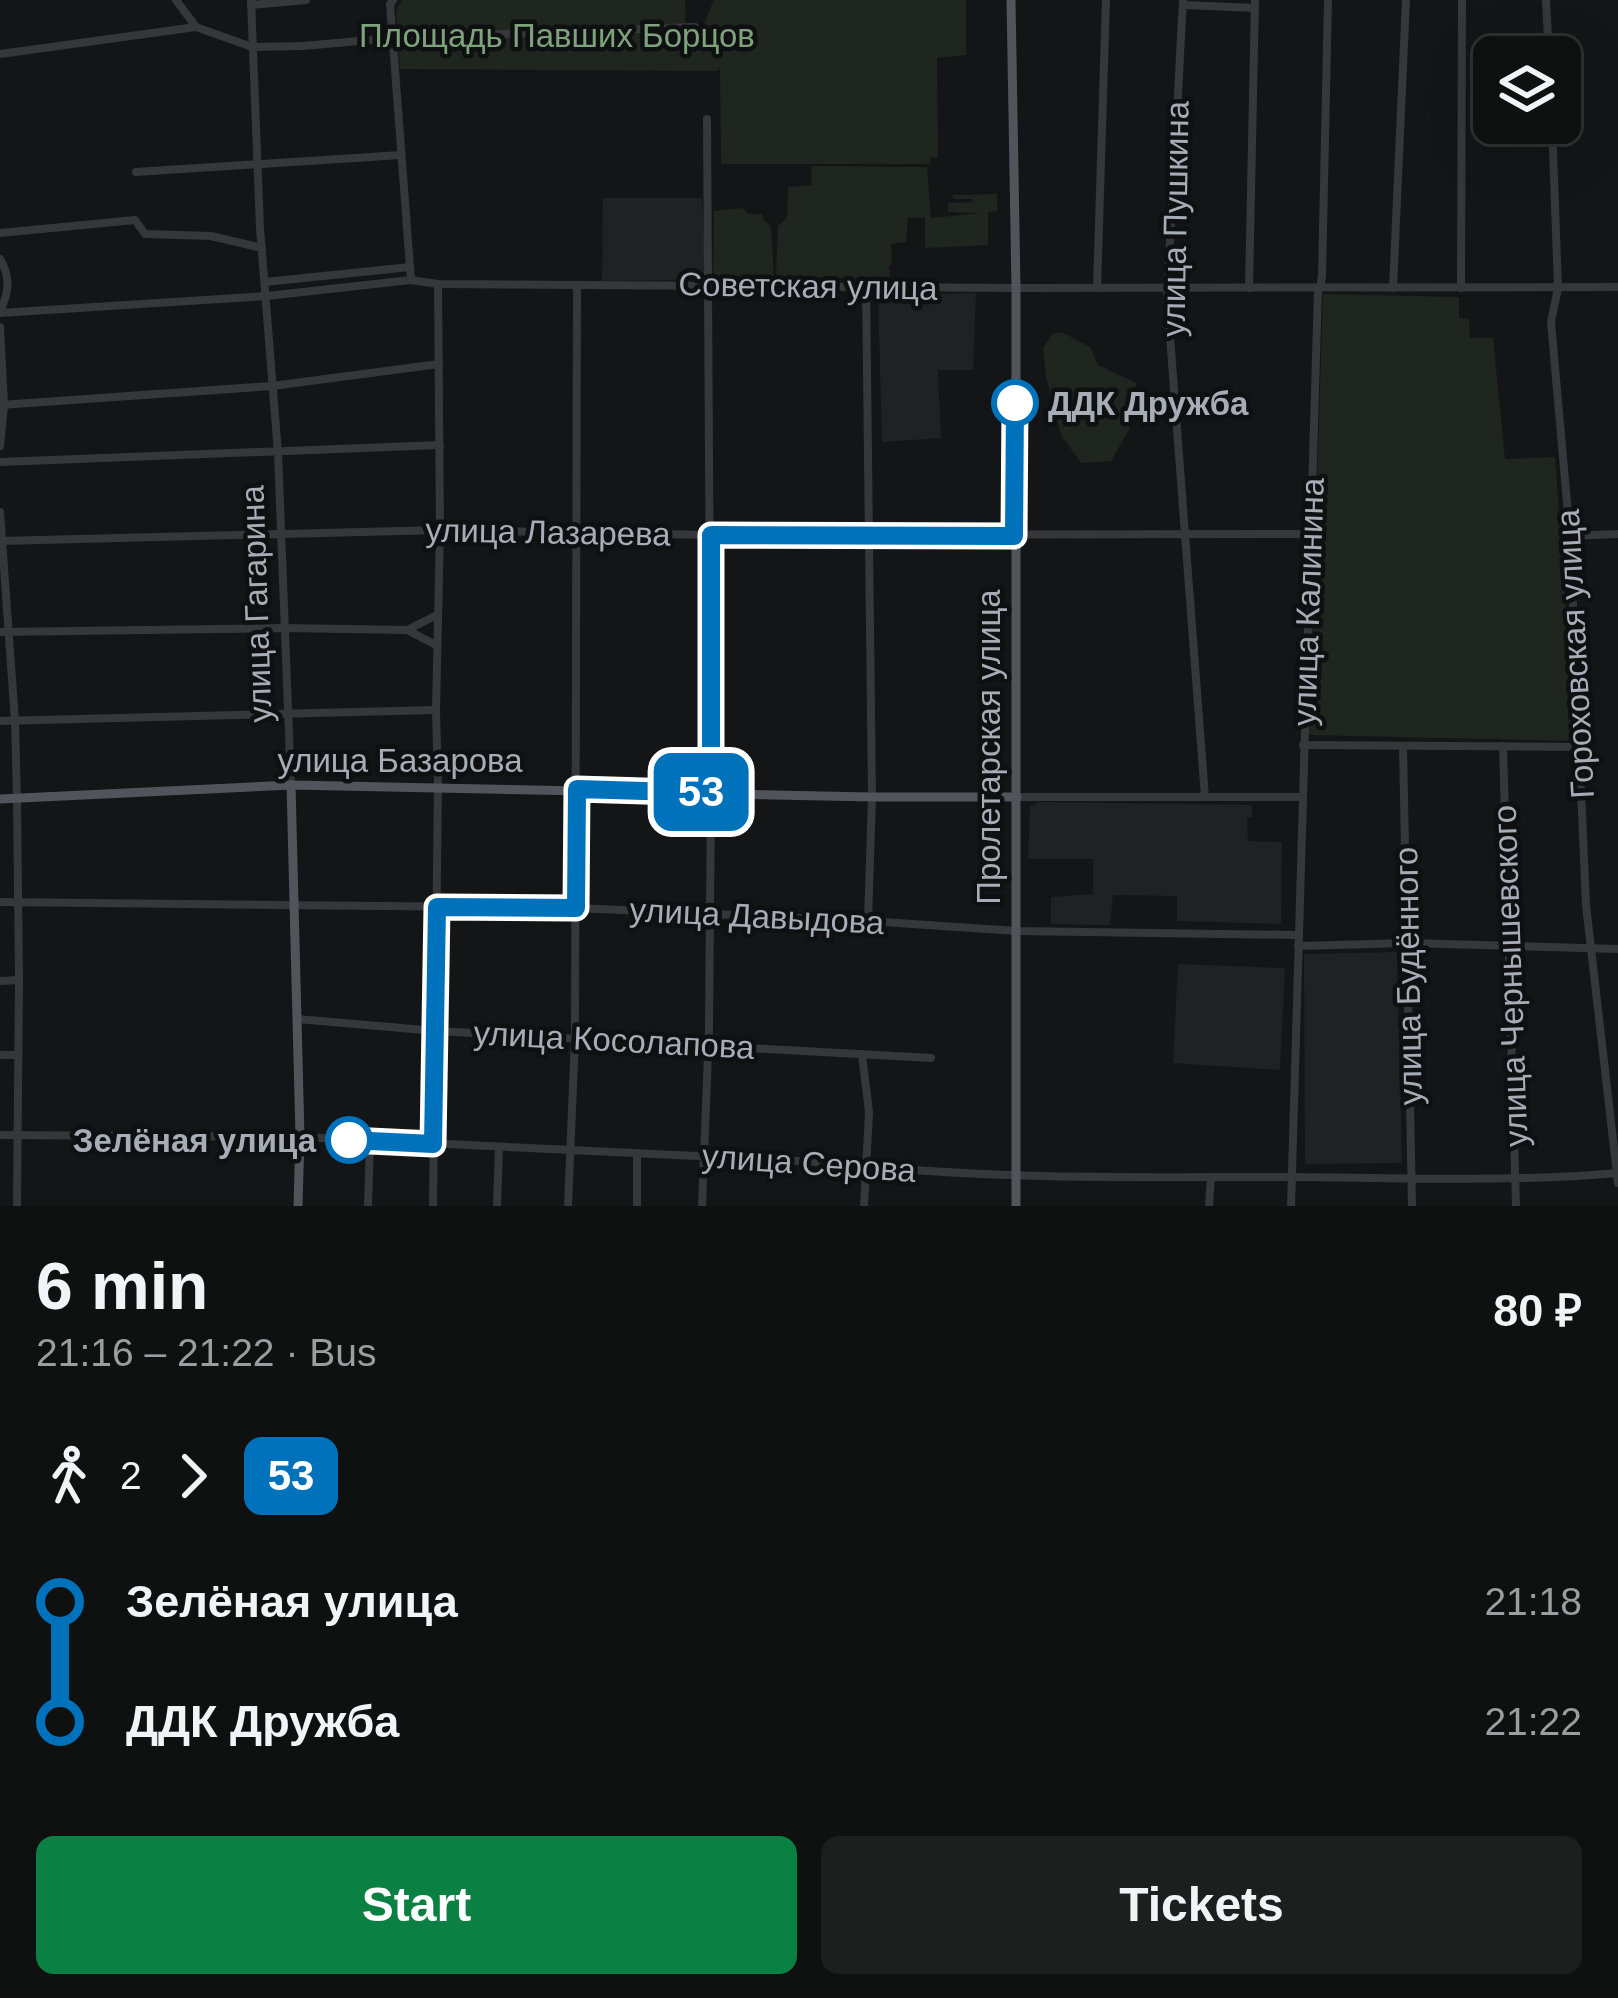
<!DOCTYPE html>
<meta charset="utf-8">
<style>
:root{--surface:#0f1010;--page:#1d1e1e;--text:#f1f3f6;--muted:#9b9d9f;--line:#2f3030;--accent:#0b8043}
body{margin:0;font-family:Arial,sans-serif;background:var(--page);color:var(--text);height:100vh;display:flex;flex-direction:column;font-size:45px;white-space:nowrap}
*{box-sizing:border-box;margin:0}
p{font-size:39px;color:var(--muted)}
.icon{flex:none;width:66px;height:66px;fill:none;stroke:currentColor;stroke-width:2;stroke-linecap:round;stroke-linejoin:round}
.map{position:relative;height:1206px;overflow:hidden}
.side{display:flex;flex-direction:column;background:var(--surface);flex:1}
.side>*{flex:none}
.badge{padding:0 24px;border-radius:18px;font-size:42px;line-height:78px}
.tools{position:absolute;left:1473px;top:36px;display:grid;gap:24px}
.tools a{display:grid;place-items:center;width:108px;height:108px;border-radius:18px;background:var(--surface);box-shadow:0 12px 48px #0002,0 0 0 3px var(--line);font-size:60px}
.map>.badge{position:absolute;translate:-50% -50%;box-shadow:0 0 0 6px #fff}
.legs{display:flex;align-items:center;gap:18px;height:132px;padding:0 36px;font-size:39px}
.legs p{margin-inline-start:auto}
.overview{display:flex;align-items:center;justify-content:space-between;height:204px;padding:0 36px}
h1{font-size:66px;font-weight:600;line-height:90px}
.action{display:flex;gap:24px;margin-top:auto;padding:24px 36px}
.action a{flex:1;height:138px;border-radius:18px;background:var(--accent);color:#fff;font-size:48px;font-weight:600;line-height:138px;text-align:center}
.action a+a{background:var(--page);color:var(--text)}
ul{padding:0 36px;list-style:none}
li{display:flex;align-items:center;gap:42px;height:120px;font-size:45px}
li i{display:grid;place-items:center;width:18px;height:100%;margin:0 15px;background:currentColor}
li i::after{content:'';width:30px;height:30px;margin:-15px;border:9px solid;border-radius:50%;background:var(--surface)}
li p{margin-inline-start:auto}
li:first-child i{background:linear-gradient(#0000 50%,currentColor 0)}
li:last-child i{background:linear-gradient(currentColor 50%,#0000 0)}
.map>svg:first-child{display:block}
.built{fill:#202123}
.green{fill:#1e261f}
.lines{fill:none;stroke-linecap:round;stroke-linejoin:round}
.minor{stroke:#35373b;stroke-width:8}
.major{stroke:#51545a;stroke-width:9}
.line-1-casing{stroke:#fff;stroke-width:27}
.line-1{stroke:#0072bc;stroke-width:18}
.stop-1-dot{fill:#fff;stroke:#0072bc;stroke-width:6}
.labels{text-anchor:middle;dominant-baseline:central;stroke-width:9;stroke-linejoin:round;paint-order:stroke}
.park-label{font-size:33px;fill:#7ea27c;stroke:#0f1011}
.street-label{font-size:33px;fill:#a6adb7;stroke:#0f1011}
.stop-label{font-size:33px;font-weight:bold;fill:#a6adb7;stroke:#0f1011;text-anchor:start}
</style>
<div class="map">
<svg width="1618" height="1206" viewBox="0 0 1618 1206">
<rect width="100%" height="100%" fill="#141516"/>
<g class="built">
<polygon points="603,198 702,198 706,280 602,281"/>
<polygon points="976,293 973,370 938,370 941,438 882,442 878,295"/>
<polygon points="1037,802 1252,805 1252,817 1247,818 1248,841 1282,842 1281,924 1177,921 1177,896 1113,895 1110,925 1051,924 1051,897 1093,894 1093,859 1028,859 1030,807"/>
<polygon points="1397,952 1402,1163 1305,1164 1304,954"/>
<polygon points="1178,964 1285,968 1280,1070 1173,1063"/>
</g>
<g class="green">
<polygon points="402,0 685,0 686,36 705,37 702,28 714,0 966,0 966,55 937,58 938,157 930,158 930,164 721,164 720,66 718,71 400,69 396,10"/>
<polygon points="812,166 927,167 931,218 981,213 948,212 948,203 973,202 973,199 955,199 951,195 997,194 997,211 988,212 988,245 925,248 925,218 908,218 906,242 891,244 892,264 889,266 890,279 776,277 778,226 787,218 788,187 811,185"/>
<polygon points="743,208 748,214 762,214 764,220 771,226 774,281 713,280 714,211"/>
<polygon points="1323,294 1459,297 1459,318 1469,319 1470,338 1493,338 1505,459 1555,457 1576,741 1309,735"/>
<polygon points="1062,332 1090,347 1098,365 1136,383 1130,428 1111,461 1081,463 1061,435 1046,376 1043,348 1052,334"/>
</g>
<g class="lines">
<g class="minor">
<polyline points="176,0 196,27"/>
<polyline points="251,0 260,228 278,453 291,785"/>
<polyline points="393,0 390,4 411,280"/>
<polyline points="1183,0 1167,297 1205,797"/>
<polyline points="1546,0 1549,57"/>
<polyline points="251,5 306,0"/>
<polyline points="1183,5 1255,8"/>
<polyline points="0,54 196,27 252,47 303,46 392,38 695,27"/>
<polyline points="1552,123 1558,288 1551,322 1570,536 1586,905 1618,1183"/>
<polyline points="136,172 401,155"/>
<polyline points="0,233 135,220 145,234 211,236 262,248"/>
<path d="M0,259c11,19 9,33 0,53"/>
<polyline points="265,282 410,267"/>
<polyline points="866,285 872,797 868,921"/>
<polyline points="1097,288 1106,0"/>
<polyline points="1249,288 1255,0"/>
<polyline points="1393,288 1406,0"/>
<polyline points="1461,288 1462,0"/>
<polyline points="0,313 267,296 411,280 438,284 1021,288 1618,287"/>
<polyline points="0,327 4,405 0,446"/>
<polyline points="0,405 272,386 439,364"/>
<polyline points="0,462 440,445"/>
<polyline points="0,512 15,721 17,798 19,980 17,1206"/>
<polyline points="1570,536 1618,534"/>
<polyline points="0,541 440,530 711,535 1312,534"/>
<polyline points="409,631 436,645"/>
<polyline points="0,632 284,628 407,630 437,615"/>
<polyline points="0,721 436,710"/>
<polyline points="1303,745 1581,747"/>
<polyline points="1403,746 1412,1206"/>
<polyline points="1503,746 1516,1206"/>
<polyline points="1017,797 1302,797"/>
<polyline points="0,902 576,908 868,921 1016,931 1298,935"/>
<polyline points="1298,946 1408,943 1618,949"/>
<polyline points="0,981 19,980"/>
<polyline points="297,1019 436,1031 931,1058"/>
<polyline points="862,1054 869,1112 864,1206"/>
<polyline points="0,1055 18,1055"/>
<path d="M0,1135l300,2 541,26c145,17 293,14 439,14 112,0 225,6 338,-4"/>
<polyline points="368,1206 370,1141"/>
<polyline points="433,1206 438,786 436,710 440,530 438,284"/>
<polyline points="497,1206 499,1147"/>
<polyline points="568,1206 575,1038 577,285"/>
<polyline points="637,1206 637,1154"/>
<polyline points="702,1206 709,1029 711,793 707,119"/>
<polyline points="1209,1206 1211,1177"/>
<polyline points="1291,1206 1318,289 1320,288 1322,276 1328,0"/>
</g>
<g class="major">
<polyline points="1011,0 1016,288 1016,1206"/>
<polyline points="291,785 300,1137 298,1206"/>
<polyline points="0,799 291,785 872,797 1017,797"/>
</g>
</g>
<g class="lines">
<g class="line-1-casing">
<polyline id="line-1" points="349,1140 433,1144 437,907 576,908 577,789 711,793 711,535 1014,536 1015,403"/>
</g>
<use href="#line-1" class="line-1"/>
</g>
<g class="stop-1-dot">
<circle cx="1015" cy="403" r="21"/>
<circle cx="349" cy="1140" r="21"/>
</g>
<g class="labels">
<g class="park-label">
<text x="557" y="35">Площадь Павших Борцов</text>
</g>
<g class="street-label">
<text transform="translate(1175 219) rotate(-89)">улица Пушкина</text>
<text transform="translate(808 286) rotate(1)">Советская улица</text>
<text transform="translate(548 532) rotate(1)">улица Лазарева</text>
<text transform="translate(1308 602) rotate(-88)">улица Калинина</text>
<text transform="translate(256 604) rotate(-92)">улица Гагарина</text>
<text transform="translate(1575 654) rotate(-93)">Гороховская улица</text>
<text transform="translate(988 747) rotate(-90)">Пролетарская улица</text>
<text x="400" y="760">улица Базарова</text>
<text transform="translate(757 916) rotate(3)">улица Давыдова</text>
<text transform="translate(1408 976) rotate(-91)">улица Будённого</text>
<text transform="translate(1510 976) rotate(-92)">улица Чернышевского</text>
<text transform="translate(614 1040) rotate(3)">улица Косолапова</text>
<text transform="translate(809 1163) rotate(4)">улица Серова</text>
</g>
<g class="stop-label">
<text x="1048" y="403">ДДК Дружба</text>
<text x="316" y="1140" text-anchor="end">Зелёная улица</text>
</g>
</g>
</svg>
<div class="tools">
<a><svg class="icon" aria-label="layers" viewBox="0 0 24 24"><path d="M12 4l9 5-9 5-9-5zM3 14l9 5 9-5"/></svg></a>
</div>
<b class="badge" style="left:701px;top:792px;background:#0072bc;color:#fff">53</b>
</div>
<section class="side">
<div class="overview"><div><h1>6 min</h1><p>21:16 – 21:22 · Bus</p></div><b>80 ₽</b></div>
<div class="legs"><svg class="icon" aria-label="walk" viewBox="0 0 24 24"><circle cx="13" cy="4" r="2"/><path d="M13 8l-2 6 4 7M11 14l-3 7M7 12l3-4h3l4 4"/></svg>2<svg class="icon" aria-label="forward" viewBox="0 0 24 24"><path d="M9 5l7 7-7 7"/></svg><b class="badge" style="background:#0072bc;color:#fff">53</b></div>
<ul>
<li><i style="color:#0072bc"></i><b>Зелёная улица</b><p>21:18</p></li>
<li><i style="color:#0072bc"></i><b>ДДК Дружба</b><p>21:22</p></li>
</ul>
<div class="action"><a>Start</a><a>Tickets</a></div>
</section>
